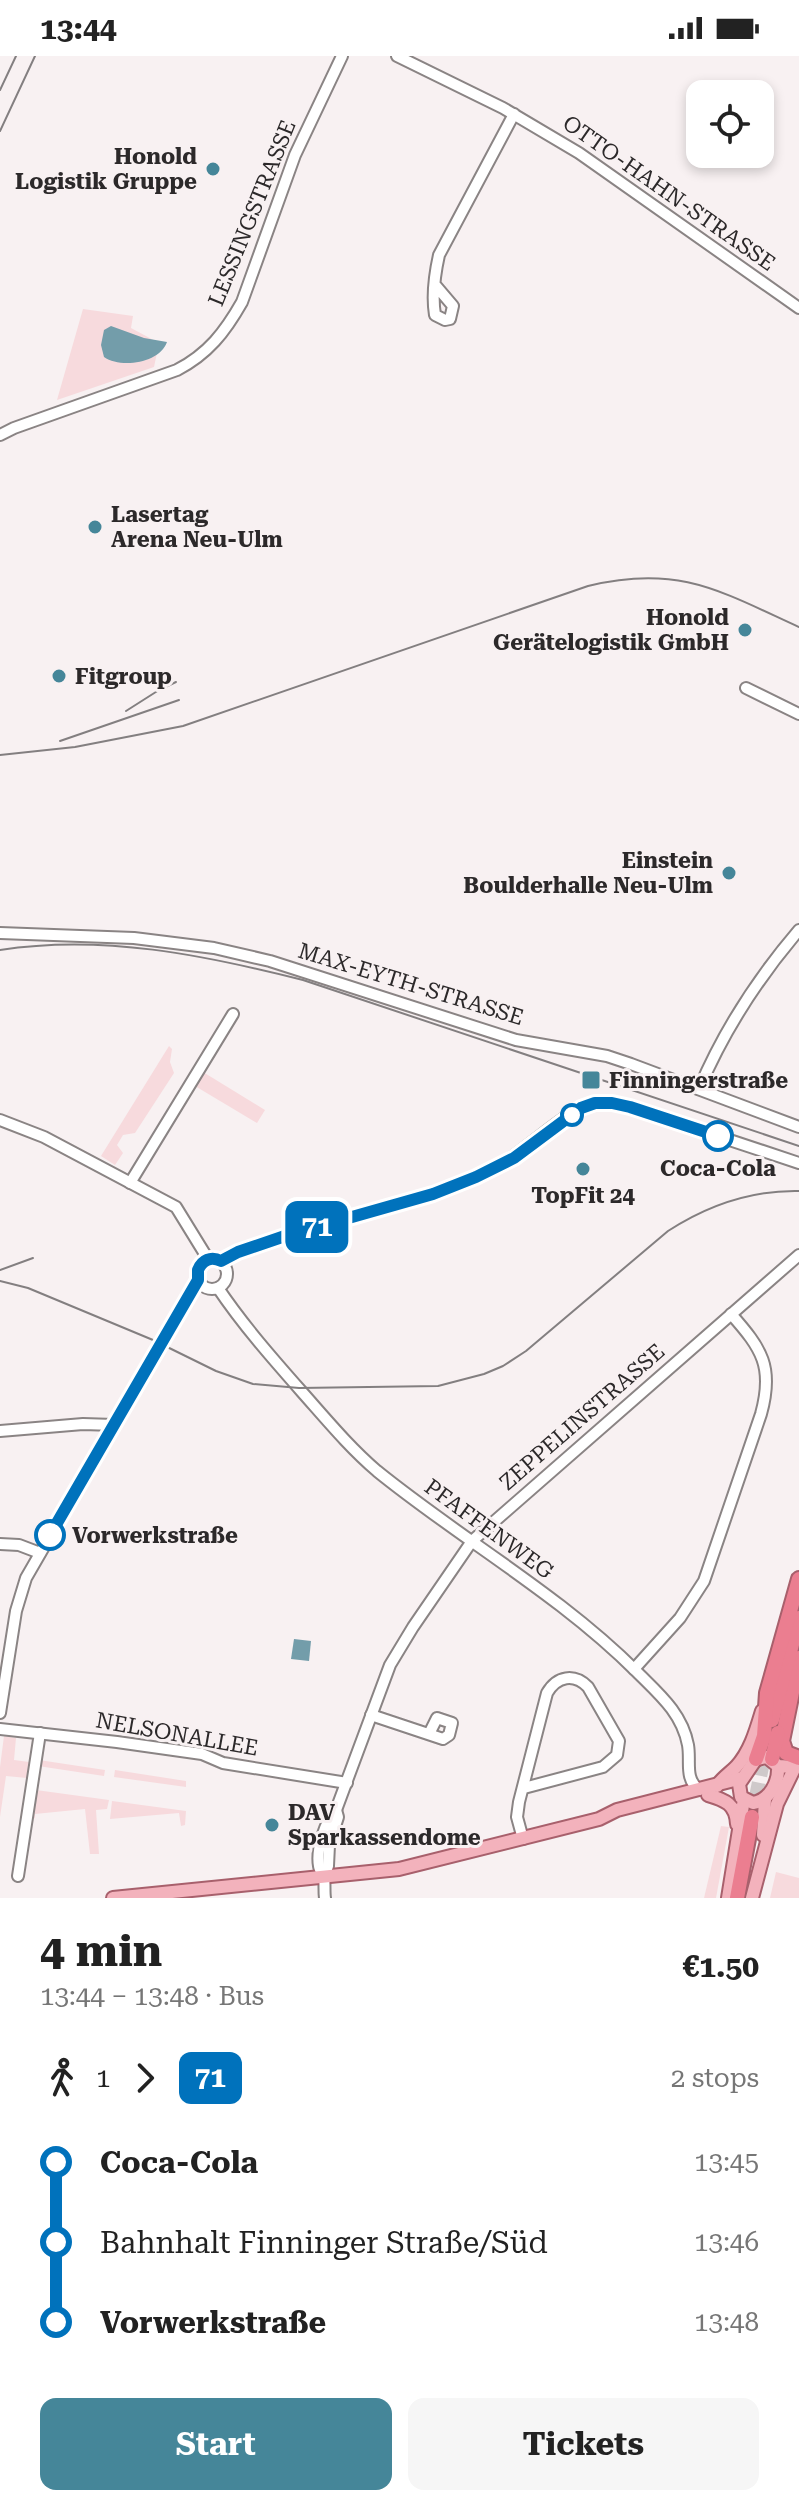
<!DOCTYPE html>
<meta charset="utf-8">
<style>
:root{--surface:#fff;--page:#f6f6f6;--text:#222;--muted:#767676;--accent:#458699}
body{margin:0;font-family:"Roboto Serif",serif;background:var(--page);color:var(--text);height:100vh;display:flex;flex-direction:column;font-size:30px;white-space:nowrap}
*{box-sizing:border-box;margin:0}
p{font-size:26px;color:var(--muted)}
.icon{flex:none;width:44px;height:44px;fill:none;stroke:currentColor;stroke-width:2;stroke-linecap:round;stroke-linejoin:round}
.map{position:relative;height:1842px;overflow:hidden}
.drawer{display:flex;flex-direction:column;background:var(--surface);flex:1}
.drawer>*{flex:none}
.badge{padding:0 16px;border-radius:12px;font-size:28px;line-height:52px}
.buttons{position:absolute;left:686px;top:24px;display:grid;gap:16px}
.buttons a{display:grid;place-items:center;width:88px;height:88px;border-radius:16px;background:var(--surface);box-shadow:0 4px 12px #0003;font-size:40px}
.map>.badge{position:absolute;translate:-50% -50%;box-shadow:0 0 0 4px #fff}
.legs{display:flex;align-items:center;gap:12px;height:88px;padding:0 40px;font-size:26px}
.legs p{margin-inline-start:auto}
.overview{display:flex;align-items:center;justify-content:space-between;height:136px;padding:0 40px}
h1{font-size:44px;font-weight:700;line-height:60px}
.action{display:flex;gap:16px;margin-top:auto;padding:16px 40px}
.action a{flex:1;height:92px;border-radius:16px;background:var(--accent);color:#fff;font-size:32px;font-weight:700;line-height:92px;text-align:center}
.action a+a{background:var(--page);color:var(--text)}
ul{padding:0 40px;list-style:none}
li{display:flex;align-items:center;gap:28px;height:80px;font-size:30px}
li i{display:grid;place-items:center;width:12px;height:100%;margin:0 10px;background:currentColor}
li i::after{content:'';width:20px;height:20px;margin:-10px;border:6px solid;border-radius:50%;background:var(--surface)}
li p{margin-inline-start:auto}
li:first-child i{background:linear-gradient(#0000 50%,currentColor 0)}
li:last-child i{background:linear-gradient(currentColor 50%,#0000 0)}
.status{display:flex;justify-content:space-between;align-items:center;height:56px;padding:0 40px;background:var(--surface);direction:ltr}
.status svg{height:22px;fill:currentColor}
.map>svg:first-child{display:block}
.green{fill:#f7dadd}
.water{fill:#739daa}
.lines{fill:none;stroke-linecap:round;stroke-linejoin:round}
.highway-tunnel{stroke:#cfc9ca;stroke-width:14;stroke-dasharray:14 7;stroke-linecap:butt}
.minor-casing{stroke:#8a8484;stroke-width:14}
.major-casing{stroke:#a8606c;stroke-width:16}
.highway-casing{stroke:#a8606c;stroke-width:18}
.minor{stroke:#fff;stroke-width:10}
.major{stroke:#f3b2bc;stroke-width:12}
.highway{stroke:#eb7e90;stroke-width:14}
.rail{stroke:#837f80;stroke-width:2}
.line-1-casing{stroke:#fff;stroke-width:18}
.line-1{stroke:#0072bc;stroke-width:12}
.poi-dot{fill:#458699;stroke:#f8f1f2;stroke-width:3}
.stop-1-dot{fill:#fff;stroke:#0072bc;stroke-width:4}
.labels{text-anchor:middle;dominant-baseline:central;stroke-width:6;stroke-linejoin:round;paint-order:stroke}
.poi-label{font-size:22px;font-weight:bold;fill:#2c292a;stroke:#f8f1f2;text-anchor:start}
.street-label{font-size:22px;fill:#2c292a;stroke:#f8f1f2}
.stop-label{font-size:22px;font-weight:bold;fill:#2c292a;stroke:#f8f1f2}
</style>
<div class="status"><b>13:44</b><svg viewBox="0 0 49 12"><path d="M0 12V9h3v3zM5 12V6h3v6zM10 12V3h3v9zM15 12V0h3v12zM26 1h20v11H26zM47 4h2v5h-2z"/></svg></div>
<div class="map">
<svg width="799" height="1842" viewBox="0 0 799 1842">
<rect width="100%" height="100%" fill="#f8f1f2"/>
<g class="green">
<polygon points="83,253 133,260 131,272 159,287 154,311 57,344"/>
<polygon points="169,990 172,993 170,1006 174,1017 135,1077 123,1079 117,1089 123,1097 115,1109 101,1100"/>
<polygon points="203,1016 265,1054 257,1067 195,1030"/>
<polygon points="4,1680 16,1682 14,1704 29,1706 27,1722 6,1720 0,1761 0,1711"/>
<polygon points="39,1704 105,1714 104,1720 38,1710"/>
<polygon points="115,1714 186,1725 186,1731 114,1721"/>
<polygon points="36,1734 109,1744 107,1753 96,1754 99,1798 90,1798 85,1753 35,1758 35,1762 32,1763"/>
<polygon points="112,1745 186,1755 185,1769 181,1770 179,1757 110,1763"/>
<polygon points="721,1770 729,1771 716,1842 704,1842"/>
<polygon points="776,1816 799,1822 799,1842 770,1842"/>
</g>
<g class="water">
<path d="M111,270l33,12 23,4c-7,21 -46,27 -63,15l-3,-12 3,-15z"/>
<polygon points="294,1583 311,1585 309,1605 291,1603"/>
</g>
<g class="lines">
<polyline class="highway-tunnel" points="752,1761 766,1691"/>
<g class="minor-casing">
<g id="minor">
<polyline points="397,0 503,52 579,97 799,252"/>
<path d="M436,230l17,20 -3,13 -5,1 -10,-5c-3,-18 0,-42 4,-60l75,-141"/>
<path d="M0,379l14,-7 163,-58c31,-16 48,-38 65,-68l53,-147 47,-99"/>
<polyline points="746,632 799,658"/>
<polyline points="0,877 134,882 214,892 270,905 516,984 607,1000 631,1008 799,1071"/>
<path d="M699,1033c25,-59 59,-111 100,-159"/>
<polyline points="0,1064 44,1081 176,1151 208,1203"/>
<polyline points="130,1127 233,958"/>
<circle cx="212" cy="1218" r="15"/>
<path d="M221,1205c25,-15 57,-22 86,-31 62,-18 127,-32 185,-60 31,-16 73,-60 102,-67 13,-2 24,0 36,4l169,56"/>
<path d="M218,1232c25,37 54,70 84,104 24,27 47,55 75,79 85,69 182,123 260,201 22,22 45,41 51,73 3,17 -4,33 11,45"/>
<polyline points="0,1375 83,1368 114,1369"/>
<polyline points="0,1488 19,1489 40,1497"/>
<path d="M634,1613l46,-51 24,-37 57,-167c13,-47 1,-65 -30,-100"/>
<polyline points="0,1657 16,1555 26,1522 198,1224"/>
<polyline points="371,1659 443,1683 449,1679 452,1667 437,1662 429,1678"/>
<polyline points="0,1673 117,1686 202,1698 223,1707 347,1727"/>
<path d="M523,1783l-6,-22 2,-15 28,-109c10,-17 27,-20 41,-6l31,54 -2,14 -14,12 -79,21"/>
<polyline points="18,1820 40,1677"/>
<polyline points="324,1822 328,1810 329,1789 338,1761 336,1754"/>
<path d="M325,1842c-1,-6 0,-14 -1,-20 -1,-3 -5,-9 -5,-12 -3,-17 6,-44 17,-56l54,-145 23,-38 59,-86 327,-286"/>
</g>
</g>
<g class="major-casing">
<g id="major">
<path d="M778,1710c1,16 -8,34 -25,37l-12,-6 -2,-13 17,-25 11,-2 11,9 17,1"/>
<path d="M717,1730c5,-8 12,-12 19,-19 14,-15 20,-36 26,-56"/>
<path d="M708,1739c17,5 28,9 29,29"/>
<polyline points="763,1779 765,1743"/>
<polyline points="113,1842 399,1813 599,1763 617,1754 742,1722"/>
<polyline points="728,1842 744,1743"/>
<polyline points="752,1842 777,1748 795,1711"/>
</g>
</g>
<g class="highway-casing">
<g id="highway">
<polyline points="799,1602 782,1685 786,1697 799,1702"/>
<polyline points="772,1664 799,1562"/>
<polyline points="756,1703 764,1680 767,1637 799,1523"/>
<polyline points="772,1703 778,1677"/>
<polyline points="737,1842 752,1761"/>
</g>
</g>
<use href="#minor" class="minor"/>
<use href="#major" class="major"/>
<use href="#highway" class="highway"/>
<g class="rail">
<polyline points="0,34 16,0"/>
<polyline points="0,75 35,0"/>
<polyline points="126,655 159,634 176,626"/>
<polyline points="60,685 179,644"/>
<path d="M0,699l75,-8 108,-21 405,-140c90,-22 132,5 211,41"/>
<path d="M0,894c102,-16 204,5 303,30l496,166"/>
<polyline points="0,1214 33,1202"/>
<path d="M0,1225l28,7 125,52 63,31 37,13 46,4 139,-2 46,-12 19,-8 23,-15 142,-120c40,-26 83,-41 131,-40"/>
</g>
</g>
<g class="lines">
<g class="line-1-casing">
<path id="line-1" d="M50,1479l148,-255v-10c4,-10 13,-14 23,-9l17,-9 47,-16 148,-42 43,-17 38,-19 67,-50 14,-5h17l18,4 88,29"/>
</g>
<use href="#line-1" class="line-1"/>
</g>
<g class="poi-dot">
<circle cx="213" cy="113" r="8"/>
<circle cx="95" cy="471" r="8"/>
<circle cx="745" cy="574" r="8"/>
<circle cx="59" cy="620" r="8"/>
<circle cx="729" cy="817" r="8"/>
<rect x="581" y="1014" width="20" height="20" rx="4"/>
<circle cx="583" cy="1113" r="8"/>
<circle cx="272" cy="1769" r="8"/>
</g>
<g class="stop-1-dot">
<circle cx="572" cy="1059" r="10"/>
<circle cx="718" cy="1080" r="14"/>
<circle cx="50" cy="1479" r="14"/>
</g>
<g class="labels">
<g class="poi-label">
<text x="197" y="100" text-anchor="end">Honold<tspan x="197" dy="25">Logistik Gruppe</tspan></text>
<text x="111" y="458">Lasertag<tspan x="111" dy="25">Arena Neu-Ulm</tspan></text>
<text x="729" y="561" text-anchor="end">Honold<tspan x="729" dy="25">Gerätelogistik GmbH</tspan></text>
<text x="75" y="620">Fitgroup</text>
<text x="713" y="804" text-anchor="end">Einstein<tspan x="713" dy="25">Boulderhalle Neu-Ulm</tspan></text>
<text x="609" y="1024">Finningerstraße</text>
<text x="583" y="1139" text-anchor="middle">TopFit 24</text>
<text x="288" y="1756">DAV<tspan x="288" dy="25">Sparkassendome</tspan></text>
</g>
<g class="street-label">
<text transform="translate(669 137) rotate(35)">OTTO-HAHN-STRASSE</text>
<text transform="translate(252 157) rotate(-68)">LESSINGSTRASSE</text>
<text transform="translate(411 928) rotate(17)">MAX-EYTH-STRASSE</text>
<text transform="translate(582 1361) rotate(-41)">ZEPPELINSTRASSE</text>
<text transform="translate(489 1473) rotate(36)">PFAFFENWEG</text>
<text transform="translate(177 1678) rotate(10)">NELSONALLEE</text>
</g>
<g class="stop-label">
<text x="718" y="1112">Coca-Cola</text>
<text x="72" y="1479" text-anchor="start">Vorwerkstraße</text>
</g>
</g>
</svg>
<div class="buttons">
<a><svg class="icon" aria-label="locate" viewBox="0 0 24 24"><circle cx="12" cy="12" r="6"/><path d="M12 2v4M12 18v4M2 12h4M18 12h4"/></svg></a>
</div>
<b class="badge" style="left:317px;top:1171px;background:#0072bc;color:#fff">71</b>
</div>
<section class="drawer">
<div class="overview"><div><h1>4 min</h1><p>13:44 – 13:48 · Bus</p></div><b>€1.50</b></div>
<div class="legs"><svg class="icon" aria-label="walk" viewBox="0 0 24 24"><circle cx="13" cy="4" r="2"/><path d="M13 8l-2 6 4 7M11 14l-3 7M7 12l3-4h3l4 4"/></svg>1<svg class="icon" aria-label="forward" viewBox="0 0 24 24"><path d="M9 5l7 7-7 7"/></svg><b class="badge" style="background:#0072bc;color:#fff">71</b><p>2 stops</p></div>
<ul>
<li><i style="color:#0072bc"></i><b>Coca-Cola</b><p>13:45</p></li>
<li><i style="color:#0072bc"></i><span>Bahnhalt Finninger Straße/Süd</span><p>13:46</p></li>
<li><i style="color:#0072bc"></i><b>Vorwerkstraße</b><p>13:48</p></li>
</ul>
<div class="action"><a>Start</a><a>Tickets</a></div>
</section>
